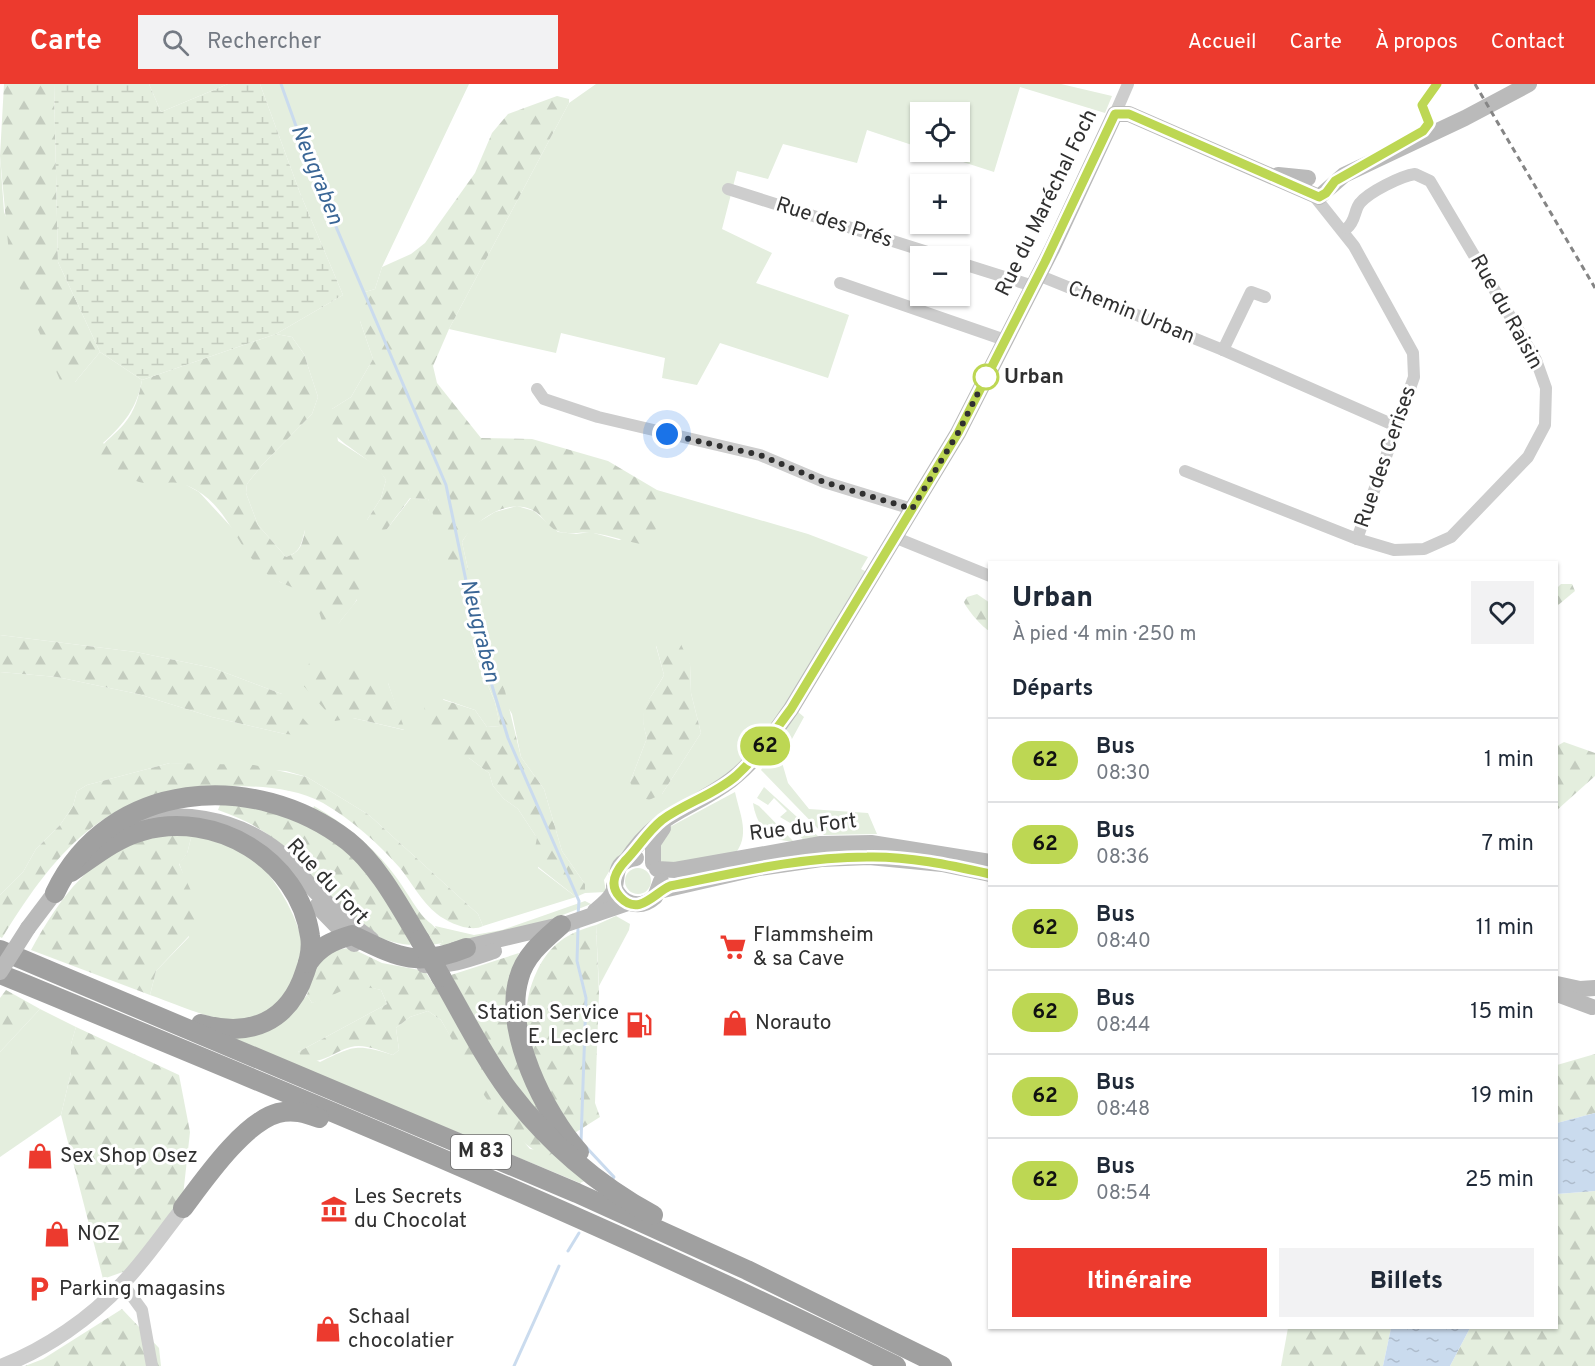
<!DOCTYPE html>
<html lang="fr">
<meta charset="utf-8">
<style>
:root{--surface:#fff;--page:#f2f2f3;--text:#1f2937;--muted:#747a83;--line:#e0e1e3;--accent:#ec3a2e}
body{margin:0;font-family:Overpass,sans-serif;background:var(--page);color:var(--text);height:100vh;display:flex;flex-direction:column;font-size:22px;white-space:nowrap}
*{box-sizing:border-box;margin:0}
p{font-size:20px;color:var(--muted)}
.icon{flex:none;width:33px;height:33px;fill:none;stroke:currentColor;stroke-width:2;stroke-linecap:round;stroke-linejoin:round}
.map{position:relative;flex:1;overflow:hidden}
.sheet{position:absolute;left:988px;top:477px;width:570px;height:768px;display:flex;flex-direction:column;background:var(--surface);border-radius:0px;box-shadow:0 2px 4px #0004}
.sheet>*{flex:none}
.badge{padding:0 12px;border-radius:20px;font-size:21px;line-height:39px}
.buttons{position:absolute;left:910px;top:18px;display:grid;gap:12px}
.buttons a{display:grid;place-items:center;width:60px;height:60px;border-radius:0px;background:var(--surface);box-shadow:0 2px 4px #0004;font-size:30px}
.you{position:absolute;width:30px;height:30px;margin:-15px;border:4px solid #fff;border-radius:50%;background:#1a73e8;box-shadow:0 0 0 9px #1a73e833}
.map>.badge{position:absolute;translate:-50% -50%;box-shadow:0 0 0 3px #fff}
h2{padding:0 24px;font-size:22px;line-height:54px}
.round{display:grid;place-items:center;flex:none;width:63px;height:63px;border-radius:0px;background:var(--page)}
.head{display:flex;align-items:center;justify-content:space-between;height:102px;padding:0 24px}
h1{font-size:28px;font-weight:800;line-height:45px}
.primary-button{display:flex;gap:12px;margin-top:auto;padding:12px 24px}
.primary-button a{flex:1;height:69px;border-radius:0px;background:var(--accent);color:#fff;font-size:24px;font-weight:800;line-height:69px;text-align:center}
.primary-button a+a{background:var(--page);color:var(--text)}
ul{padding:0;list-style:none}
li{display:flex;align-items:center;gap:18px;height:84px;padding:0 24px;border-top:2px solid var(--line)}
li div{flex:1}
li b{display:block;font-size:22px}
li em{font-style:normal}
li .badge{min-width:66px;font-weight:700;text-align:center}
header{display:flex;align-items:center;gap:36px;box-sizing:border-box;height:84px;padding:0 30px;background:var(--accent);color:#fff}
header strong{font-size:28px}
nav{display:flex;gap:33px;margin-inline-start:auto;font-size:21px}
.search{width:420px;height:54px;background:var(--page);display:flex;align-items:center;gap:15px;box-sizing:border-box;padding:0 21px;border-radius:0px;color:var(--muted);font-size:22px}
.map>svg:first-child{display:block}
.green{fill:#e4eede;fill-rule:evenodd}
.forest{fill:url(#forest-firs)}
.wetland{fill:url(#wetland-marsh)}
.water{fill:url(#water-ripples)}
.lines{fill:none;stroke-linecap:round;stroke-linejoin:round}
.stream{stroke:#cadbee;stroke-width:3}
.minor{stroke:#cdcdcd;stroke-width:12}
.tertiary{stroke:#cdcdcd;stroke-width:15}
.secondary{stroke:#bababa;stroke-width:16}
.trunk{stroke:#a0a0a0;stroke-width:20}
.rail{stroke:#858585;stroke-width:3;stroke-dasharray:6 4.5;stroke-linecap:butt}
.secondary-bridge{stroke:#bababa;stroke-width:16}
.trunk-bridge{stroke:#a0a0a0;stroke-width:20}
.line-casing{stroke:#fff;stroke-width:14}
.line{stroke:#bdd753;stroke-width:9}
.walk{stroke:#303030;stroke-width:6;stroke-dasharray:0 10.8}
.stop-dot{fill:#fff;stroke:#bdd753;stroke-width:3}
.labels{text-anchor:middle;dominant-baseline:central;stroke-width:6;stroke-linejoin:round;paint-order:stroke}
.shield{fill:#fff;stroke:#6e6e6e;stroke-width:1.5}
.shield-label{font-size:20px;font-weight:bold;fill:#303030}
.street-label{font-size:21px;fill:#303030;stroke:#fff}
.stop-label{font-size:21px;font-weight:bold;fill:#303030;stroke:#fff;text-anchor:start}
.poi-label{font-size:21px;fill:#303030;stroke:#fff;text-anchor:start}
.water-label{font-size:22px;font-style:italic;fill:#3a6696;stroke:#fff}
</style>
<header>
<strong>Carte</strong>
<div class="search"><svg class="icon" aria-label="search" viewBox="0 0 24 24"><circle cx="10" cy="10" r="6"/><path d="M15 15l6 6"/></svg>Rechercher</div>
<nav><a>Accueil</a><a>Carte</a><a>À propos</a><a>Contact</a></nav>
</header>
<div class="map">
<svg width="1595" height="1282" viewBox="0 0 1595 1282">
<defs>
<pattern id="forest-firs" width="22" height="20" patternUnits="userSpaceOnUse" patternTransform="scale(1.5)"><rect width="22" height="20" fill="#e4eede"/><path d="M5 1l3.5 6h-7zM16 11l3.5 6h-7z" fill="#c4ccbf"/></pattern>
<pattern id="wetland-marsh" width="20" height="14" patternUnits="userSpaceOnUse" patternTransform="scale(1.5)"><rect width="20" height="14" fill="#e4eede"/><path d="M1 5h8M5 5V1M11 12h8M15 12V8" fill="none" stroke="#c4ccbf"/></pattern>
<pattern id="water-ripples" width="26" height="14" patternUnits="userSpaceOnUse" patternTransform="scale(1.5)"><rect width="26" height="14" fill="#cadbee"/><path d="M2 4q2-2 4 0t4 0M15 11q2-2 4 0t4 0" fill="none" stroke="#aebccc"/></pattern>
</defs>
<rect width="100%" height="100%" fill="#fff"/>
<g class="green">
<polygon points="149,0 228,0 161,28"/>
<path d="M260,0h209l-87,183 -7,22 -10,3 -5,29 13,38 -22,38 -19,12 6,32 39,25 9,14 -5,18 -14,22 20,9 24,-31 17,1 9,19 31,51 -6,-27 10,-16 23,-14 22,-6 17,5 24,21 18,2 14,-2 29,8 38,-13v-37l151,44 60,23 -7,12 6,3 -65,108 -52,77 -133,101 -13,22 2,12 -21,1v-9l-23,-33 -18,-62 -23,-32 -9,-43 -41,-68 24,56 5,24 -13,1 -12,-17 -32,-11 26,59 20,15 4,13 11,13 14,10 19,29 1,30 38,29 -93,29 -5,-12 -109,-99 -62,-38 -21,-6 -116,-8 -83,22 -10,6 -4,15 -13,19 -24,24 -13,23 -23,23v-223l57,5 81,17 74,23 73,17 -3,-40 -69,-26 -77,-16 -136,-17v-479l4,56 71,170 25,-30 42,28c-5,28 -18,44 -39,63l49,39h29l18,10 36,39 15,24 30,27 26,10 32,32 19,-24 -52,-70c-4,14 -4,22 -19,27l-28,-32 -12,-32 1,-9 15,-19 50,-51 6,-17 -14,-43 -12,-17 -16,-3 67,-39 -43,-102zM656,562l34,18 1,29 10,40 -39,61 -32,-12 17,-44c-10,-30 3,-37 17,-63zM388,599l16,47 -51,-12h-9z"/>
<polygon points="596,0 1061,0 1112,12 1105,29 1020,3 994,88 932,68 960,68 960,28 921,28 921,64 867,46 857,79 783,60 768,95 737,87 722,145 772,169 756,199 849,231 828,294 720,259 697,301 662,294 665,274 561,249 556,269 449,245 569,19"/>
<polygon points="797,627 804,633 781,675 788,699 809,725 868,729 877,750 824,751 761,686"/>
<polygon points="764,703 819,753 803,755 794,748 797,743 780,733 787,727 774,714 768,721 757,714"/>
<path d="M735,708c5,23 16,44 -1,63l-69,9 -7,-5v-22l8,-8z"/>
<path d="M753,719l6,3 34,35c-24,2 -37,-17 -40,-38z"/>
<path d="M192,750c20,3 43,8 59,22 23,19 53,68 52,99 -1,14 -9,26 -17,37 -9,11 -16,22 -30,27 -30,9 -77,-14 -106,-24l6,-24 33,-34 -6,-63 -4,-11 8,-9z"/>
<circle cx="638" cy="797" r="13"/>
<path d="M585,817l6,3c-38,15 -113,45 -152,41l4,-3 -8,-16 39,9 28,-5z"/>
<polygon points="616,832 630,840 629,846 599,902 596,841"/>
<path d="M361,901l20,5 6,14 -89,48 22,10c35,-17 36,-18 73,-7l6,-5 -3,-22 14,-11 18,-6 13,9 48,82 41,47 25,3 32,28 -7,3 -353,-146 66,-25 14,-17 5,8 27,-13z"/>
<polygon points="40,925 76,943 71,960 71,988 61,1031 0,1073 0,968"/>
</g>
<g class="forest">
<polygon points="4,0 54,0 58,178 100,268 75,298 60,296 10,181 0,72"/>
<path d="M557,12l12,3v4l-120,226 -16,37 4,17 44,55 51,1 76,22 49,29v37l-11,18c-18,-3 -36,-10 -54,-12 -10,-2 -21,2 -32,-1 -9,-2 -16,-14 -24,-20 -26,-17 -61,8 -74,30l6,27 -15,6 -25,-76 -18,-1 -23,31 -15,5 -5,-5v-9l14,-22 5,-18c-15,-24 -42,-31 -59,-54l5,-17 19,-12 22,-38 -13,-38 -1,-22 6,-7 10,-3 7,-22 29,-13 14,-11 50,-70 17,-40 16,-19z"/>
<path d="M276,250l16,3 12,17 14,43 -6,17 -50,51 -15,19 -1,9 12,32 28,32c15,-5 16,-12 19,-27 13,2 29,2 41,9 17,11 20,43 11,60 -4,9 -14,17 -19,26l-8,-7 -8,3c-10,-37 -35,-29 -59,-50 -26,-24 -35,-63 -67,-81 -26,-15 -34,-2 -57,-8 -16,-4 -29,-19 -41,-30 7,-12 17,-17 26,-28 11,-13 15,-28 18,-44z"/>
<polygon points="1561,500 1572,500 1575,507 1557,522 1557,504"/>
<path d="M977,510l13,9v28c-7,-2 -24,-23 -26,-29l3,-5z"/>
<polygon points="0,551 136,568 213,584 282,610 314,647 310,652 285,650 212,633 138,610 57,593 0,588"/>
<path d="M669,554l11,4 10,22 1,29 10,40 -39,61 -13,6 -12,-4 -7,-14 17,-44c-11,-32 3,-36 17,-63l-8,-30z"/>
<polygon points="485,557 505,607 521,673 544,705 562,767 585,800 585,809 576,813 532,778 537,754 518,725 504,715 493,702 489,689 469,674 429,652 422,609 475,626 487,643 500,642 495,618 471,561"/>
<polygon points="310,577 357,586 388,599 405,646 353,634 335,637 301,599"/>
<polygon points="1564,658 1595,669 1595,692 1557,726 1557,662"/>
<path d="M170,679l84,2 53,12 62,38 109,99 5,12c-13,7 -36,-4 -46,-12 -16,-13 -25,-31 -37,-46 -21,-24 -49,-49 -77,-65 -28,-15 -61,-17 -92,-17 -119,-1 -171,58 -229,152l-2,-1v-42l23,-23 13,-23 24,-24 13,-19 4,-15 10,-6z"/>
<path d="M222,716l17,1 64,20 56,39 56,85c-61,0 -95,-66 -136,-102 -19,-16 -38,-25 -61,-33z"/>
<path d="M314,722c29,17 54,36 75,62 12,14 21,31 32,46 8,10 20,14 22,29l-12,2 -119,-134z"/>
<path d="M192,750l-5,20 -8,10 25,56 -48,51 -6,24 -119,-45c28,-51 63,-101 123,-115 12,-2 26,-1 38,-1z"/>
<path d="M596,841l3,68 -4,110 5,14 -27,17c-30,-50 -64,-105 -36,-163 13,-27 30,-38 59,-46z"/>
<path d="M351,864l31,15 43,8 35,55 95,126 -9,5c-48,-23 -79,-92 -105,-137l-13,-9 -18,6 -14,11 3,22 -6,5c-12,-4 -30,-12 -42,-8 -18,5 -25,15 -45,15l-8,-10 89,-48 -6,-14c-35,-9 -39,4 -69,13l-5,-8c10,-29 10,-45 44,-47z"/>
<polygon points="519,869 512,887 543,1035 511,999 451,891"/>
<polygon points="6,906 40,925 0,968 0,914"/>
<polygon points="76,943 179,991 190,1048 181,1130 137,1183 103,1195 61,1031 71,988 71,960"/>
<polygon points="1595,970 1595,1029 1557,1039 1557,981"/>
<polygon points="1595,1107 1595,1282 1450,1282 1470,1244 1557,1244 1557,1110"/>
<polygon points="122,1225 159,1264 161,1282 25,1282 43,1275"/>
<polygon points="1288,1244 1391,1244 1383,1282 1281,1282"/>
</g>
<polygon class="wetland" points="54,0 149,0 161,28 228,0 260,0 300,109 343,211 276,250 142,296 100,268 58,178"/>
<g class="water">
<polygon points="1595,1029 1595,1107 1557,1110 1557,1039"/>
<polygon points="1391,1244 1470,1244 1450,1282 1383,1282"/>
</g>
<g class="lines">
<g class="stream">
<polyline points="281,0 311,84 446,401 479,559 508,654 579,817 578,831"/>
<polyline points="578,844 577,877 586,914 581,1058"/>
<polyline points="586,1063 614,1093 612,1096"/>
<polyline points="568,1167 579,1149"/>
<polyline points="514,1282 559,1182"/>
</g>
<g class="minor">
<polyline points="1115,30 1128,0"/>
<polyline points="728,105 940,172"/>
<polyline points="1315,113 1354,162 1413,269 1414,293 1357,455"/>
<polyline points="960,179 1033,202"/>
<polyline points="1038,191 1223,266 1396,342"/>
<polyline points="840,199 1005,256"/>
<polyline points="1223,266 1251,208 1265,213"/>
<polyline points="537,305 544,315 598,333 760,371 824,398 912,425"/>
<path d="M1185,387l172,68 37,11 30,-1 27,-12 77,-80 17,-32 1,-37 -10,-28 -106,-179 -15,-7c-14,2 -46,18 -55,29 -6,7 -4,18 -13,25"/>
<polyline points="894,453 990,492"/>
<polyline points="123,1200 142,1226 152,1282"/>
</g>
<path class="tertiary" d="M2,1282c44,-17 89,-48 121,-83 22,-23 40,-50 60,-75"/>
<g class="secondary">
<polyline points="1278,91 1308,94"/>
<path d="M127,744c47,-23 110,-9 151,23 14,11 25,27 37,40 17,18 36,34 56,48"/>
<path d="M626,777c31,-49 64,-50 105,-81 25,-19 42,-46 60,-71l167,-276 94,-184 63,-135h14l190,83 25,-22 121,-57 64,-34"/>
<polyline points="653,779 653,759 663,744"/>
<polyline points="657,785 675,786 821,760 871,759 990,778"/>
<path d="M614,802c8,19 26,24 41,11l6,-16"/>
<polyline points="659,807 759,784 821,775 869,773 942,780 990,790"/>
<polyline points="317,822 354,860"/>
<path d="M595,827c6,-5 13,-10 17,-17 9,-15 -3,-32 24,-36"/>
<polyline points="28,844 62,799"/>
<polyline points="552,845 628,819"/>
<polyline points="454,866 560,841"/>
<path d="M424,881c25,2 46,-6 70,-14"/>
<polyline points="1557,900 1580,905 1595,904"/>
<polyline points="1557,910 1592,923"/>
</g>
<g class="trunk">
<path d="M71,788c22,-15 45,-34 71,-41 73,-21 157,28 168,105 2,11 -1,25 -5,36 -16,50 -55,66 -104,52"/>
<path d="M55,809c54,-114 200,-124 293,-52 31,25 52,66 72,99"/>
<path d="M561,841c-17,15 -36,30 -42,53 -16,53 26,136 60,174"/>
<polyline points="0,866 577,1109 747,1186 942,1282"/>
<path d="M308,879c12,-17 24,-22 44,-28 46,22 64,33 114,13"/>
<path d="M0,890c301,124 603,248 896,392"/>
<path d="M441,893c22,38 42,79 68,114 38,50 88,94 144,124"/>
<path d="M183,1124c21,-28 61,-86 95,-95 15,-4 28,0 41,5"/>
</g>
<polyline class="rail" points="1475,0 1595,204"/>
<polyline class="secondary-bridge" points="0,888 28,844"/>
<polyline class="trunk-bridge" points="420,856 441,893"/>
</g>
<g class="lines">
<g class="line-casing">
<path id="line" d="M990,790c-40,-9 -82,-18 -123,-17 -67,0 -132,16 -197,29 -16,7 -31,31 -50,11 -12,-13 -4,-26 5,-36 13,-13 22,-29 37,-41 23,-17 52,-25 74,-44 22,-20 37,-43 55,-67l167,-276 87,-171 70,-148h14l190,83 7,-4 9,-12 88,-50 6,-8 -7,-18 15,-21"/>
</g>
<use href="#line" class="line"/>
<polyline class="walk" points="667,350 760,371 824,398 912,425 958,349 986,293"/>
</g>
<defs>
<g id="supermarket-bare" transform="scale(2.07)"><path d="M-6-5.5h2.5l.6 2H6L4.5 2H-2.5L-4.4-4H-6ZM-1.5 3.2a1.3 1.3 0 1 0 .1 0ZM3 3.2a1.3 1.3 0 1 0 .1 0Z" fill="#ec3a2e" stroke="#fff" stroke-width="2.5" paint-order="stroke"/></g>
<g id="shop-bare" transform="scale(2.07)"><path d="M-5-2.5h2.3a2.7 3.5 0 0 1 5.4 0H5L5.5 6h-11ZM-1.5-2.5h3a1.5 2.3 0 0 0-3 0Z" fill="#ec3a2e" stroke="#fff" stroke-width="2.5" paint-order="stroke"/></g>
<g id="fuel-bare" transform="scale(2.07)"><path d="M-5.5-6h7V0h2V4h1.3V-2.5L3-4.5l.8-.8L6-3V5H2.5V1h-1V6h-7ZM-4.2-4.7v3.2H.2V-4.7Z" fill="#ec3a2e" stroke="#fff" stroke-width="2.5" paint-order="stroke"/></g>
<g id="museum-bare" transform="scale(2.07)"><path d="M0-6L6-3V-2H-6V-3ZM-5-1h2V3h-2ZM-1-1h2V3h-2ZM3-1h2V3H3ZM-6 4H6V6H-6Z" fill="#ec3a2e" stroke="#fff" stroke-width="2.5" paint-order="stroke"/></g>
<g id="parking-bare" transform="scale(2.07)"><path d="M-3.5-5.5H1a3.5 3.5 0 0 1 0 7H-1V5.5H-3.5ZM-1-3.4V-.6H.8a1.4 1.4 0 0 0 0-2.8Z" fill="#ec3a2e" stroke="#fff" stroke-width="2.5" paint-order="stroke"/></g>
</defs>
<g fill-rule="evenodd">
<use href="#supermarket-bare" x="733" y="863"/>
<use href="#shop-bare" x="735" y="939"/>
<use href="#fuel-bare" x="639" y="941"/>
<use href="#shop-bare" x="40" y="1072"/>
<use href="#museum-bare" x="334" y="1125"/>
<use href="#shop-bare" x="57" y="1150"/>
<use href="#parking-bare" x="39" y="1205"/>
<use href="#shop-bare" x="328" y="1245"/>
</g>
<circle class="stop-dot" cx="986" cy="293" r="12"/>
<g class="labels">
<rect class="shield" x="451" y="1051" width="60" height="34" rx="4.5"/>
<g class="shield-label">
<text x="481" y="1068">M 83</text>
</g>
<g class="street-label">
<text transform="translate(1047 119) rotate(-64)">Rue du Maréchal Foch</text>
<text transform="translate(834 139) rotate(18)">Rue des Prés</text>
<text transform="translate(1506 228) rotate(61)">Rue du Raisin</text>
<text transform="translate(1131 229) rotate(22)">Chemin Urban</text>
<text transform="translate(1386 373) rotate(-71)">Rue des Cerises</text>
<text transform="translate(803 744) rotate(-7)">Rue du Fort</text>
<text transform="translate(327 798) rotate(47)">Rue du Fort</text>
</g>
<g class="stop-label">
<text x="1004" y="293">Urban</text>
</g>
<g class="poi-label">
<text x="753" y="851">Flammsheim<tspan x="753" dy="24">&amp; sa Cave</tspan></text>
<text x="619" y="929" text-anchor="end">Station Service<tspan x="619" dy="24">E. Leclerc</tspan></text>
<text x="755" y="939">Norauto</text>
<text x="60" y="1072">Sex Shop Osez</text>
<text x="354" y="1113">Les Secrets<tspan x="354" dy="24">du Chocolat</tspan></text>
<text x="77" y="1150">NOZ</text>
<text x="59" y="1205">Parking magasins</text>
<text x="348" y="1233">Schaal<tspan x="348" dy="24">chocolatier</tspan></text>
</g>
<g class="water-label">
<text transform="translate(316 91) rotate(68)">Neugraben</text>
<text transform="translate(479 547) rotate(76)">Neugraben</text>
</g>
</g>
</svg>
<div class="buttons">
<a><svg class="icon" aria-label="locate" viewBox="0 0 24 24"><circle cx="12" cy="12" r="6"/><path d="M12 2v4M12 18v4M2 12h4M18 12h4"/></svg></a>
<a>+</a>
<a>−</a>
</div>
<div class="you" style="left:667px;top:350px"></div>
<b class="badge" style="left:765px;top:662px;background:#bdd753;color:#111">62</b>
<section class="sheet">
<div class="head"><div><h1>Urban</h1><p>À pied · 4 min · 250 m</p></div><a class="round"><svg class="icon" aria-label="heart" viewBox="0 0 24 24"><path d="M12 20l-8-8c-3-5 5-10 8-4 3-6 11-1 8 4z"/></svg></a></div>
<h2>Départs</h2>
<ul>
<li><span class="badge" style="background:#bdd753;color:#111">62</span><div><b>Bus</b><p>08:30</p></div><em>1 min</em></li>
<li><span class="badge" style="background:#bdd753;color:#111">62</span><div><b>Bus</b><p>08:36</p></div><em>7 min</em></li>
<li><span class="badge" style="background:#bdd753;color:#111">62</span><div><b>Bus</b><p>08:40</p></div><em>11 min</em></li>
<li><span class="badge" style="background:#bdd753;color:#111">62</span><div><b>Bus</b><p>08:44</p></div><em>15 min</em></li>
<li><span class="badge" style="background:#bdd753;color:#111">62</span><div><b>Bus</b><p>08:48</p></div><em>19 min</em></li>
<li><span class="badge" style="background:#bdd753;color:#111">62</span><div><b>Bus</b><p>08:54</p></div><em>25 min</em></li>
</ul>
<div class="primary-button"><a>Itinéraire</a><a>Billets</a></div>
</section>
</div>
